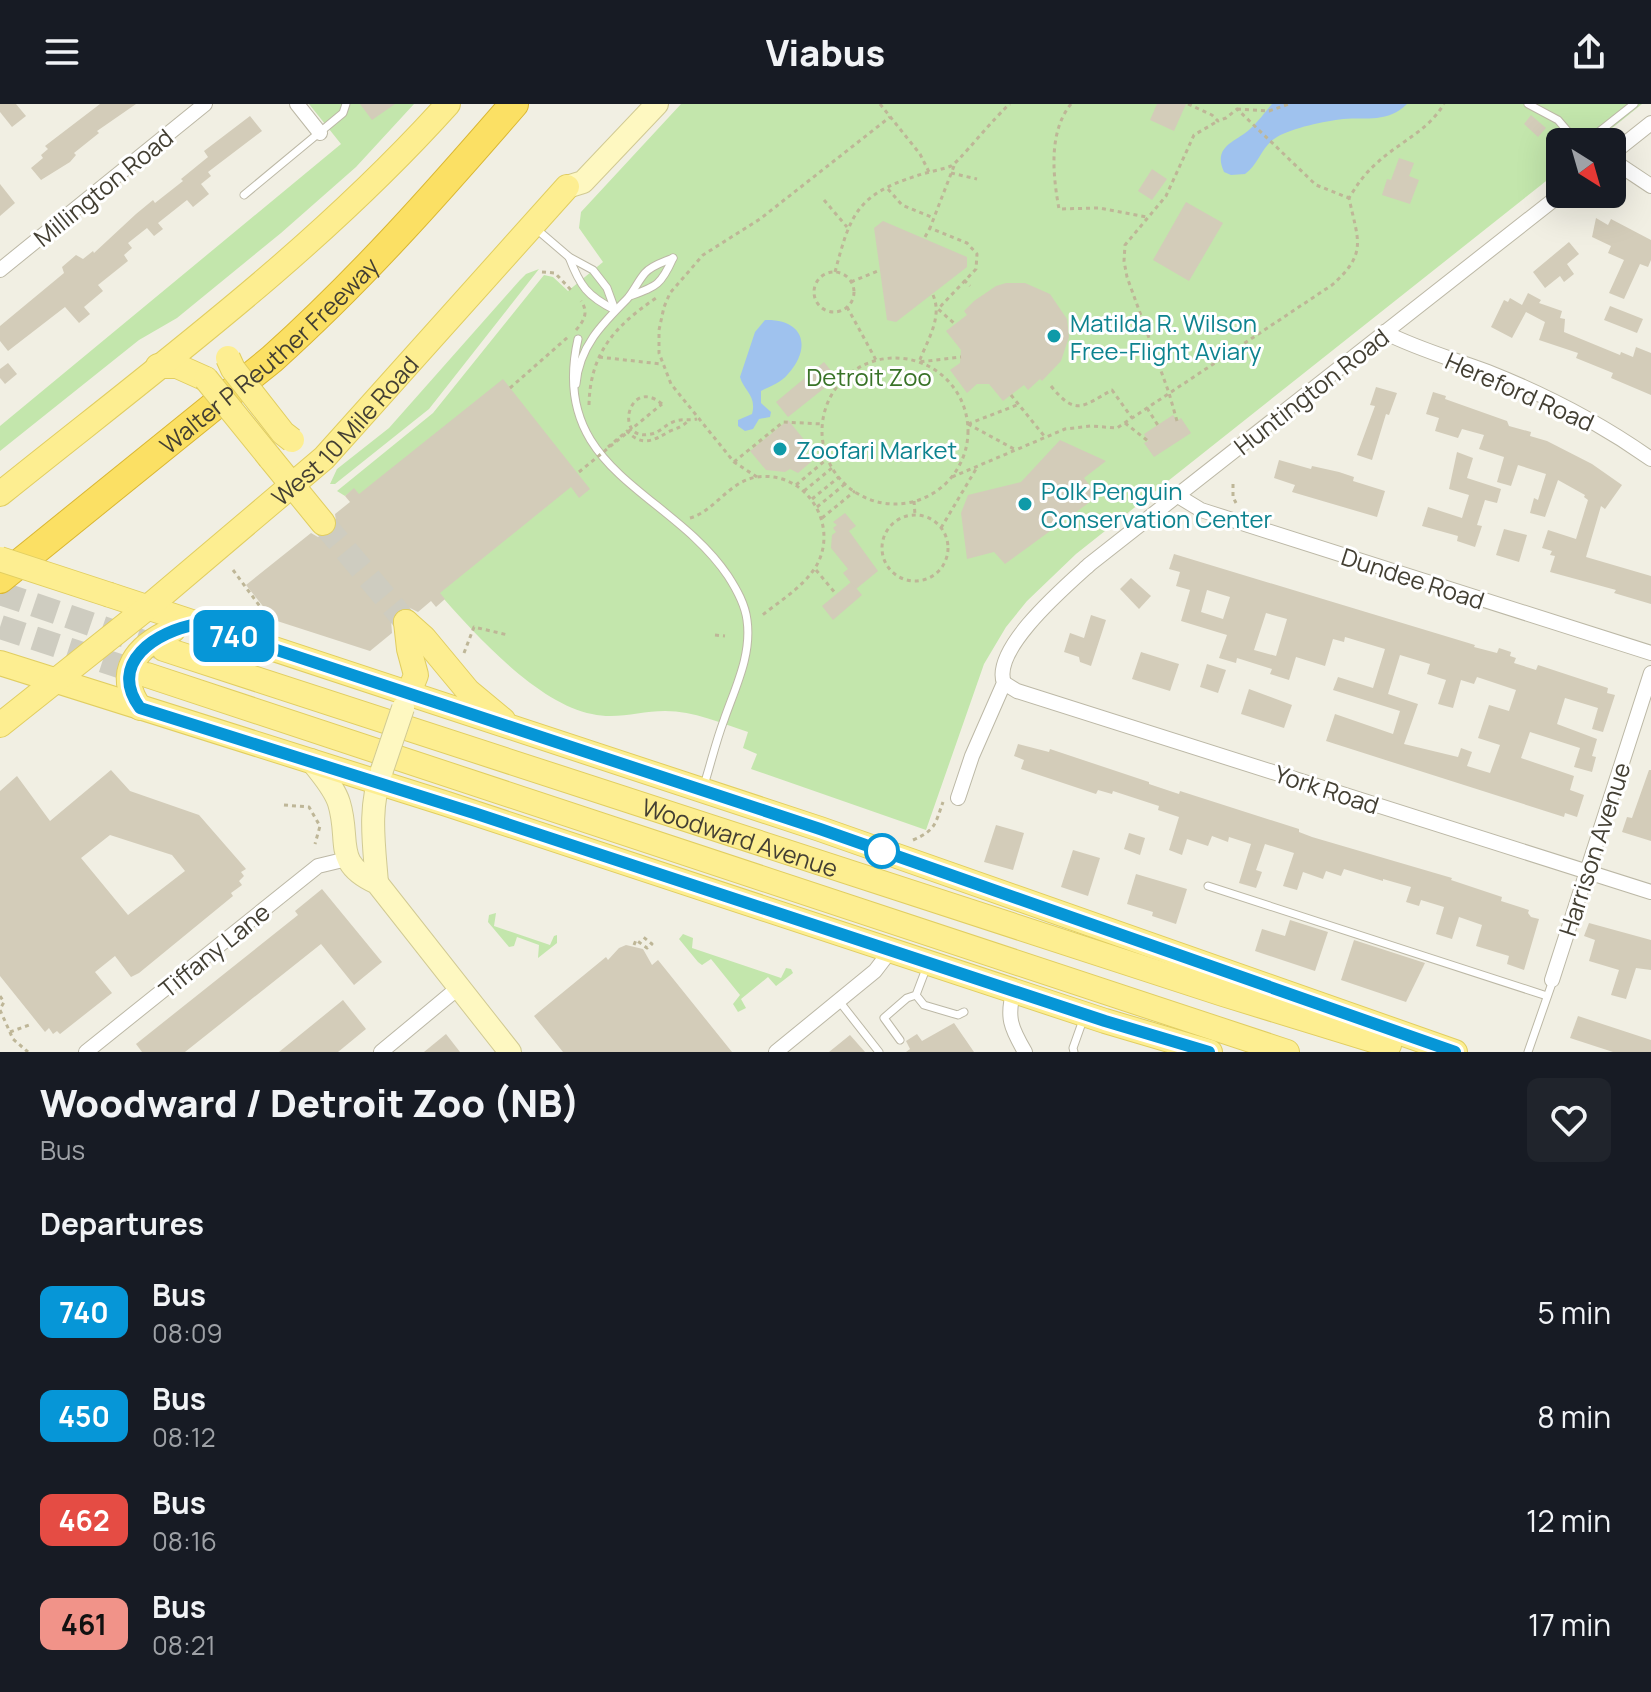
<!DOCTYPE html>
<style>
:root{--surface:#171b24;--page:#20242c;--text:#f1f3f6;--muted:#9ea1a6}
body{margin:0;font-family:Manrope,sans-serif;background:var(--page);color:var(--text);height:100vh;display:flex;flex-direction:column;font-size:30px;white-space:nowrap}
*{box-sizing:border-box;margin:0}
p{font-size:26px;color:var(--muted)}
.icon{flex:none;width:44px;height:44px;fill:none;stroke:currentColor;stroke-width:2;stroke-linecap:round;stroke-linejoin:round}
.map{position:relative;height:948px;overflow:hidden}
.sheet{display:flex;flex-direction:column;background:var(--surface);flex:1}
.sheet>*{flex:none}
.badge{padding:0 16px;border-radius:12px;font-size:28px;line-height:52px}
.needle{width:52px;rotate:143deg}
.tools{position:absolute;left:1546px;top:24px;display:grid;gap:16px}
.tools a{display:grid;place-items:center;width:80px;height:80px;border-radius:12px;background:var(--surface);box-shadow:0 8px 32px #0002;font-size:40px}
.map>.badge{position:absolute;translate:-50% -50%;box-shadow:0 0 0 4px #fff}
h2{padding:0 40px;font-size:30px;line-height:72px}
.round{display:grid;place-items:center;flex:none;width:84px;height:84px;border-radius:12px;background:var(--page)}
.headline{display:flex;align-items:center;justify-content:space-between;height:136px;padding:0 40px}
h1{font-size:38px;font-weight:800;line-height:60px}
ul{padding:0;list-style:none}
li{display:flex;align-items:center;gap:24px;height:104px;padding:0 40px}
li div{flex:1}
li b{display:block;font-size:30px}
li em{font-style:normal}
li .badge{min-width:88px;font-weight:700;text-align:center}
header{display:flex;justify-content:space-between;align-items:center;height:104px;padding:0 40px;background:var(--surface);font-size:36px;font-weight:800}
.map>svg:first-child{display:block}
.green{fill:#c3e6ac}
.water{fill:#9fc2ee}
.building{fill:#d3ccb9;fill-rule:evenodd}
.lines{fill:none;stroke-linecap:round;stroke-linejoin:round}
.primary-tunnel{stroke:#ceccc0;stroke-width:24;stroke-dasharray:24 12;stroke-linecap:butt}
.service-casing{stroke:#bcb8a6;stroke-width:9}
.minor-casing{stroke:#bcb8a6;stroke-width:16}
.secondary-casing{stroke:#d1ca93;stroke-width:24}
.primary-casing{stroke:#e1ce61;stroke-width:26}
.motorway-casing{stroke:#dab734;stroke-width:30}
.path{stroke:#beb697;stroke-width:3;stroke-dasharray:4 4;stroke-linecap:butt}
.service{stroke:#fff;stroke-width:7}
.minor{stroke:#fff;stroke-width:14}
.secondary{stroke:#fef8c1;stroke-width:22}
.primary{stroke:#fdee91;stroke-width:24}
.motorway{stroke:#fbe064;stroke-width:28}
.secondary-bridge-casing{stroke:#d1ca93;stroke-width:24;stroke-linecap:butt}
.primary-bridge-casing{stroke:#e1ce61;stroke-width:26;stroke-linecap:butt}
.path-bridge{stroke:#beb697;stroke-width:3;stroke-dasharray:4 4;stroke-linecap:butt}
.secondary-bridge{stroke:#fef8c1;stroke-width:22}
.primary-bridge{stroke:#fdee91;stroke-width:24}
.line-casing{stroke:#fff;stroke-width:18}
.line{stroke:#0696d7;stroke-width:12}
.culture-dot{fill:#0f9aa8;stroke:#fff;stroke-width:3}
.stop-dot{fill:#fff;stroke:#0696d7;stroke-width:4}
.labels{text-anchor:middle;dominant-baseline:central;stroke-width:6;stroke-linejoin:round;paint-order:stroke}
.street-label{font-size:24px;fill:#433f33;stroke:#fff}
.culture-label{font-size:24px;fill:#0d838f;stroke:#fff;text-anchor:start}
.park-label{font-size:24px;fill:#397328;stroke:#fff}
</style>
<header><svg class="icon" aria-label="menu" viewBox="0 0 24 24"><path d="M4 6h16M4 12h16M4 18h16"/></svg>Viabus<svg class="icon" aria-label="share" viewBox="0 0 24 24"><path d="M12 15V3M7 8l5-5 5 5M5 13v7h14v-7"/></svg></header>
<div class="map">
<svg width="1651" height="948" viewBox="0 0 1651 948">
<rect width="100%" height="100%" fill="#f1efe3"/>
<g class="green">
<polygon points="309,0 414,0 356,63 281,129 177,214 139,236 0,347 0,322 341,40"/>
<path d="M681,0h961l-47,38h-35v28l-484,384 -49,47 -21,26 -22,37 -58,166 -175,-61 6,-15 -14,-6 5,-16c-27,-9 -54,-21 -83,-21 -25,0 -48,9 -73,3 -82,-16 -185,-162 -238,-225l-9,7 -8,-5 96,-78 111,-138 9,2 15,14 35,-29 -24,-34 2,-16z"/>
<polygon points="539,165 429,305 335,380 330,380 337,365 389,324 520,176 526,170"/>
<polygon points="496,809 494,822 550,841 554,832 557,831 557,839 538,854 539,841 517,833 514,842 509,843 488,818 489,811"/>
<polygon points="683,830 693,834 692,844 781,874 786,864 791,865 793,869 776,882 768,873 741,895 746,904 738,908 733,900 740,891 711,855 702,861 698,858 679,835"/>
</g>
<g class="water">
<path d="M1272,0h135c-19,19 -40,13 -64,15 -18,2 -51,9 -66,18 -15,8 -18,27 -32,37l-14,1 -7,-3c-12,-26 12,-30 26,-43 8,-7 15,-17 22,-25z"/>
<path d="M765,216c39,-1 47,27 23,54 -7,9 -18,12 -27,17v12l10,9 -1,5 -11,2 -6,10 -8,2 -7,-5v-6l14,-6c5,-18 -8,-23 -12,-37l15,-45z"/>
</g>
<g class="building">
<polygon points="0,0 16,0 26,12 12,23 0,8"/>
<polygon points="100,0 136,0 97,27 99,29 74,49 76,51 70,58 41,76 31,64 43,54 41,51 48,45 45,42"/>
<polygon points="360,0 395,0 372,16"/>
<polygon points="1157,0 1186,0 1174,27 1150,16"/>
<polygon points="1531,11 1546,24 1538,33 1524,20"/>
<polygon points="250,12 262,27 208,68 211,72 201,80 209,90 193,103 187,96 158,119 163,125 154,132 147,124 128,139 132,144 124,151 128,157 98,181 103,187 84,203 90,210 79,219 65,203 8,247 0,237 0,222 64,169 62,163 76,151 83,155 93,147 94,149 136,110 153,96 155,99 183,77 181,75 208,53 204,47"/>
<polygon points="1399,54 1414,59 1409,72 1419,76 1410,100 1382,91 1387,75 1391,76"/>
<polygon points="1152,65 1167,75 1152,96 1138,87"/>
<polygon points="0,80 15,99 0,112"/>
<polygon points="1186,98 1223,119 1189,177 1153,156"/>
<polygon points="1596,114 1608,121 1611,115 1651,136 1651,156 1648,163 1640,160 1624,195 1609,189 1624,156 1608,149 1611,142 1592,133"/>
<polygon points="883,117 967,153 967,163 896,218 887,216 874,124"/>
<polygon points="1569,138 1579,150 1567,160 1574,170 1564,178 1560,172 1545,184 1533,168"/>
<polygon points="1006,179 1025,179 1050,190 1067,215 1069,233 1061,257 1042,277 1040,275 1028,286 1024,281 1003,297 989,280 977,280 967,289 950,266 960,259 961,246 946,227 967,211 964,207 974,197 996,182"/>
<polygon points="1528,189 1541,196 1539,199 1562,207 1560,214 1565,215 1564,228 1620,251 1621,248 1633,253 1636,243 1651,249 1651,291 1611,274 1613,269 1576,254 1578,249 1539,236 1545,218 1526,208 1512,234 1491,223 1504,196 1508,198 1510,194 1522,201"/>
<polygon points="1610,202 1643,215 1637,229 1604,216"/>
<polygon points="824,258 837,274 788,313 776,298"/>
<polygon points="8,259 17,270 5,280 0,274 0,265"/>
<polygon points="503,275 590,385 579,394 571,383 440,489 445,495 436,503 431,497 418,508 408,503 397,506 391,516 392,529 370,547 274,516 246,481 311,429 318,433 332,431 337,424 335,410 350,398 345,392 354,384 359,390"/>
<polygon points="1376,283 1397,289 1389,311 1386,310 1372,356 1357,351 1375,302 1370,301"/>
<polygon points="1433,288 1446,292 1445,295 1507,317 1509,322 1531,328 1530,332 1547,337 1592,360 1622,381 1605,405 1601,402 1586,453 1651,472 1651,500 1614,489 1616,486 1550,468 1555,452 1550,451 1552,447 1542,444 1548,426 1576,435 1588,396 1584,393 1585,391 1558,376 1545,413 1530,409 1534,394 1538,396 1546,370 1518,361 1511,382 1497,378 1504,353 1479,345 1484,331 1462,325 1458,334 1435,327 1439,314 1426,310"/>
<polygon points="1173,311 1177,317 1181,314 1191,329 1154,353 1144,339 1148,337 1144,330"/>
<polygon points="788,316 811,344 804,349 811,358 798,369 790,365 785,368 766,366 750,347"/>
<polygon points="1060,336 1106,357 1084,374 1098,392 1005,460 994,448 967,455 961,409 968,391 1021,378"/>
<polygon points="1457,348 1473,354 1467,374 1501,385 1497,399 1485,396 1477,421 1482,422 1475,443 1457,437 1458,432 1422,422 1428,403 1462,414 1469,391 1449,385"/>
<polygon points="1279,356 1311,365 1312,362 1339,368 1354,373 1353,377 1385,387 1377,413 1292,388 1295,381 1274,374"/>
<polygon points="845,409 856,422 849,427 878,467 856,485 843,469 848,465 831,444 832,431 836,428 833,424 837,421 833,418"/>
<polygon points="1504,425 1527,431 1519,458 1496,451"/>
<path d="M1174,450l301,91 -1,2 23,6 2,-5 12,4 -1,4 6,2 -2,5 22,7 2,-5 70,23 -1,5 8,2 -12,37 -11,-3 6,-21 -33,-10 -8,26 40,15 -5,17 4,1 -4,15 -18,-5 6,-19 -50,-16 -9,26 53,18 -4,14 14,5 -7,22 -12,-4 -1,4 -238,-76 9,-27 58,20 7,-23 -67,-21 5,-13 35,11 12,-39 -40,-12 -1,5 -11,-3 -8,27 -29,-9 -7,23 -19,-6 2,-5 -35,-11 -1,5 -17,-5 8,-23 -46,-14 9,-31 -14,-4 4,-14 -11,-3zM1207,486l23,7 -7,22 -22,-7zM1266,509l21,6 -11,37 -22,-6zM1400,551l30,9 -3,10 19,6 -8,24 15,4 8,-28 13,4 3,-7 39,13 -7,21 -20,-6 -11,33 22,7 -10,28 -23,-7 5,-14 -11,-4 -3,9 -54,-13 14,-40 -30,-10z"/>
<polygon points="1131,474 1151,492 1139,505 1120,485"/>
<polygon points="851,478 862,491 833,516 822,502"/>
<polygon points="1091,511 1106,516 1091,562 1080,558 1079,553 1064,548 1070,529 1084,534"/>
<polygon points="1141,548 1179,560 1170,587 1132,575"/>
<polygon points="1207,560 1226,566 1218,589 1200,583"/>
<polygon points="1249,585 1292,601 1284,624 1241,610"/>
<polygon points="1018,640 1049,648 1050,645 1149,678 1149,680 1179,690 1180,687 1299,725 1299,728 1312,733 1452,774 1451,776 1502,793 1501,797 1529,806 1528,809 1531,813 1539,815 1524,866 1507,860 1509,852 1476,842 1482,821 1459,813 1452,835 1436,830 1444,803 1421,796 1419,802 1406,798 1411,783 1383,775 1383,777 1344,765 1341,772 1326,767 1323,775 1303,768 1297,786 1283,782 1294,749 1265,740 1256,766 1262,768 1256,784 1239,779 1251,740 1229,733 1228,738 1212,732 1208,742 1187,735 1182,751 1169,746 1179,713 1158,706 1159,702 1113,687 1112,690 1098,686 1096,690 1021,665 1024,656 1014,652"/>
<path d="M111,666l19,21 69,24 47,54 -5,3 3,4 -5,5 3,4 -11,8 2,3 -94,77 -8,4 -16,-21 -20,16 17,21 -52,41 -3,-3 -4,3 -4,-6 -4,4 -45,-56v-185l17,-15 33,45zM110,731l62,20 13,16 -57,44 -47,-57z"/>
<polygon points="1649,666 1651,666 1651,737 1622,728 1627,713 1632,714"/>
<polygon points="996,721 1024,729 1013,766 984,758"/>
<polygon points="1129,729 1145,734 1140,751 1124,745"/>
<polygon points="1073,746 1100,754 1088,792 1061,783"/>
<polygon points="1136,770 1187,785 1176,820 1152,812 1153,808 1127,800"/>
<polygon points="322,785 382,858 354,881 321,840 185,948 142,948 136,940 298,811 295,807"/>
<polygon points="1290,816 1328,828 1315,867 1255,847 1262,825 1285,832"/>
<polygon points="1589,819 1651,836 1651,866 1636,864 1626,895 1611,891 1619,866 1589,857 1595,836 1584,832"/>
<polygon points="1354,836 1425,859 1406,898 1341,876"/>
<polygon points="626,841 643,845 652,861 658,856 732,948 563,948 534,912 606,853 608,856 619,844"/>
<polygon points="343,896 366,925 338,948 279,948"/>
<polygon points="1578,912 1651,936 1651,948 1613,948 1570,934"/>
<polygon points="954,919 974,948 906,948 910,945 906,937 917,930 922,937"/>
<polygon points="446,930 460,948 424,948"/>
<polygon points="850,931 865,948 829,948"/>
</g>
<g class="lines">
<g class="primary-tunnel">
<polyline points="323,419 406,518"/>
<polyline points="0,489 164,545"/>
<polyline points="0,523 147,571"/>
</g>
<g class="service-casing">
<g id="service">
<polyline points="1528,0 1558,16 1577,38"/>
<polyline points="1586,38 1634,0"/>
<polyline points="244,91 343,9 346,0"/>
<polyline points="534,123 569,153 593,166 607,184 615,206"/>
<path d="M569,153c11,29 18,39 46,53"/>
<path d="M630,192c27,-10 31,-11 43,-38"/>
<path d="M578,235c-30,132 92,151 150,237 9,14 17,28 19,44 5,35 -12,68 -23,100 -8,21 -13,43 -20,65"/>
<path d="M576,280c3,-37 26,-60 51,-85 7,-8 11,-18 18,-26 7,-8 19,-11 28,-15"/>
<polyline points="1208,782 1547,892"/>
<polyline points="916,891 924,901 958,911 964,908"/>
<polyline points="839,897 879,948"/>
<polyline points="900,936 884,914 907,894 916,891 927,862"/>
<polyline points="1074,948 1073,944 1084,913"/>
<polyline points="1528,948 1551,882"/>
</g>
</g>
<g class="minor-casing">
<g id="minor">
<polyline points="297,0 320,29"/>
<polyline points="1612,50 1651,19"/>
<polyline points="1612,56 1651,82"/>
<polyline points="0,166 205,0"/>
<path d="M1384,228c33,17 69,27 104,40 58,23 112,51 163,87"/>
<polyline points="1178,392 1201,406 1651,549"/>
<polyline points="1004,579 1017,587 1651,788"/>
<path d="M958,694l14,-42 32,-73c-13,-34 63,-98 86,-119l471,-370"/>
<polyline points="1552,876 1651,569"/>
<path d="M1014,886c-8,27 -3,38 11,62"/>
<polyline points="86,948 318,762 347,755"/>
<polyline points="381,948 458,884"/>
<polyline points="776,948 875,867 891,846"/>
</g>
</g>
<g class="secondary-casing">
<g id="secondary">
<polyline points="567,83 583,78 657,0"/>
<path d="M311,656c10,14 23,27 28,43 12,39 -7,60 38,80l133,169"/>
<path d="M377,779c-3,-39 -9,-75 5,-113"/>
</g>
</g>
<g class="primary-casing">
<g id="primary">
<polyline points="158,262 177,262 206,275"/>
<polyline points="270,354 323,419"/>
<path d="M0,390c154,-124 315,-242 448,-390"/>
<polyline points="110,491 820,725 1455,948"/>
<polyline points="406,518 424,534 468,587 503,616"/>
<polyline points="406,518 409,545 416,571 408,591"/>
<path id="s1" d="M164,545l1059,345 166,51"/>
<polyline points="0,559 447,700 1105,917 1210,948"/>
<polyline points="147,571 1287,948"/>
<path d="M140,604c-26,-36 -3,-62 33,-78"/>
<path id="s2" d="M0,621l147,-117 177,-150 243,-271"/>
</g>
</g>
<g class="motorway-casing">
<g id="motorway">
<path id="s3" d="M0,475l272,-220c88,-79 165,-166 242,-255"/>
</g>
</g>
<g class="path">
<polyline points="880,0 920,50 929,68"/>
<path d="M1071,0c-23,28 -18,72 -12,105l40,-1 48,9"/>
<polyline points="1188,0 1212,11 1218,17 1226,14 1237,5 1316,81 1349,94"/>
<polyline points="1237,5 1269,7 1289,0"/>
<polyline points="954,62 930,124 967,139 977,150 976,165 938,205 955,220"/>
<polyline points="951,69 977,75"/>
<polyline points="888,85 902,101 934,114"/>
<polyline points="824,96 847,123"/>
<polyline points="925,133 930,124"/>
<polyline points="542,168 555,169 571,186"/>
<path d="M835,168c15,-56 21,-77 81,-96 11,-4 25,-6 35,-10 6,-2 46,-52 59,-62"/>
<circle cx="834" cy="188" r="20"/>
<polyline points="964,176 970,182"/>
<polyline points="851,178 880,166"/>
<path d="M933,191c10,22 -6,46 -14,67l42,-5"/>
<polyline points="847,203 876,256"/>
<path d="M576,226c8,-9 13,-18 5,-29"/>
<polyline points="599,253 661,260"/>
<circle cx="895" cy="327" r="73"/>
<path d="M1051,282c25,31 32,20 61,4l20,28"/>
<polyline points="510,284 568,233"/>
<polyline points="1011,291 1045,333"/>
<path d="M662,300c-34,-29 -49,39 -11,30 8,-1 14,-9 22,-12 8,-4 16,-1 24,-3"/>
<path d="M589,301c1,-52 26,-79 67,-107"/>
<polyline points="1147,304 1159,323"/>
<polyline points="1177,317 1169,289 1127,173 1124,157 1125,141 1166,92 1194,31 1218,17"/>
<polyline points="1125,319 1148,337"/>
<polyline points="968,320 1014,345"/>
<polyline points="968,320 1017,301"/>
<path d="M608,343l19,-16c15,16 26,10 43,0 7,-3 12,-4 18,-10"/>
<polyline points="734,358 783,318 823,320"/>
<polyline points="757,373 734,358 671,280 659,249 659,226 664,203 670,189 703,151 760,115 890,13"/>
<path d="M952,373l113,-48 26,-3 26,2 215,-143c36,-32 26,-44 17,-87 8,-13 16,-25 28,-35 22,-21 50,-31 67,-59"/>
<polyline points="1233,380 1233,393 1236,399"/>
<polyline points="796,381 827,355"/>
<polyline points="804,387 832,364"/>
<polyline points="812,395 839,373"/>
<polyline points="914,397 915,411"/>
<polyline points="817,403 845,380"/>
<circle cx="915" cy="444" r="33"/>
<path d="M690,414c25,-7 39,-37 67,-41 50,-7 84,50 58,91 -13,20 -38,35 -55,49"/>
<polyline points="822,414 855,387"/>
<polyline points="941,424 976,365"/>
<polyline points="233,466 270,516"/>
<polyline points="816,466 836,490"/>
<polyline points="715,531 725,532"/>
<polyline points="464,549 474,523 508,531"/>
<polyline points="284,701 309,703 320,722 315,740"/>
<path d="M913,736c23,-10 22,-16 30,-38"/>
<polyline points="634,841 636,836 647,844 652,840 642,832"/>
<polyline points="0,892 4,898 0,905"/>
<polyline points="0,906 13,935 28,948"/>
<polyline points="10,928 29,921"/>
</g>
<use href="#service" class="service"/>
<use href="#minor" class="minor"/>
<use href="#secondary" class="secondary"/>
<use href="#primary" class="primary"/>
<use href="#motorway" class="motorway"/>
<g class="secondary-bridge-casing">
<polyline id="secondary-bridge" points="382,666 403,604"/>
</g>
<g class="primary-bridge-casing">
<g id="primary-bridge">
<polyline points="228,254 233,265 283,329 292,336"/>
<polyline points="206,275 270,354"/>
<polyline points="0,455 110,491"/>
</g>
</g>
<polyline class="path-bridge" points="579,368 662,300"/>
<use href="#secondary-bridge" class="secondary-bridge"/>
<use href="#primary-bridge" class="primary-bridge"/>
</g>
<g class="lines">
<g class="line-casing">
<path id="line" d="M1209,948l-104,-31 -631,-208 -334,-105c-33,-45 16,-77 58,-84l622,205 635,223"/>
</g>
<use href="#line" class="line"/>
</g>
<g class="culture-dot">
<circle cx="1054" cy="232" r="8"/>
<circle cx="780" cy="345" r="8"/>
<circle cx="1025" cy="400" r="8"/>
</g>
<circle class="stop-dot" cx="882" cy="747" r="16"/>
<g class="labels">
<g class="street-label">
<text transform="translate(103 83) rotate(-39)">Millington Road</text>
<text stroke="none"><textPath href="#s3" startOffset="350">Walter P Reuther Freeway</textPath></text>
<text transform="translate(1311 287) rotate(-38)">Huntington Road</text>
<text transform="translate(1520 287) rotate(24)">Hereford Road</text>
<text stroke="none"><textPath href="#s2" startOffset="454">West 10 Mile Road</textPath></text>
<text transform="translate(1413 474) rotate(18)">Dundee Road</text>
<text transform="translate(1327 685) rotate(18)">York Road</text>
<text stroke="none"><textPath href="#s1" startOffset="606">Woodward Avenue</textPath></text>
<text transform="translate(1594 745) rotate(-72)">Harrison Avenue</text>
<text transform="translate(214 846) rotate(-39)">Tiffany Lane</text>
</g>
<g class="culture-label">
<text x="1070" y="218">Matilda R. Wilson<tspan x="1070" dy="28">Free-Flight Aviary</tspan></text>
<text x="796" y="345">Zoofari Market</text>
<text x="1041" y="386">Polk Penguin<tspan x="1041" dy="28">Conservation Center</tspan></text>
</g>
<g class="park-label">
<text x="869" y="272">Detroit Zoo</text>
</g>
</g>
</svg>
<div class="tools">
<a><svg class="needle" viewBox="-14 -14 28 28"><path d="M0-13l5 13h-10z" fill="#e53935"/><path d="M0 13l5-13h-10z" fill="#9ea1a6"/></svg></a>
</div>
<b class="badge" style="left:234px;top:532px;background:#0696d7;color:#fff">740</b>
</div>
<section class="sheet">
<div class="headline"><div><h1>Woodward / Detroit Zoo (NB)</h1><p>Bus</p></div><a class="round"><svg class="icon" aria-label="heart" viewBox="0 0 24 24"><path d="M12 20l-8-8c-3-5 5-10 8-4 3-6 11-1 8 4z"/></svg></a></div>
<h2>Departures</h2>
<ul>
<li><span class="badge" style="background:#0696d7;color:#fff">740</span><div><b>Bus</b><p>08:09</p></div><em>5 min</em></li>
<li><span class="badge" style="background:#0696d7;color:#fff">450</span><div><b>Bus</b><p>08:12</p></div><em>8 min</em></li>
<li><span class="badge" style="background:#e54c44;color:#fff">462</span><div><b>Bus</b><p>08:16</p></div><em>12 min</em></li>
<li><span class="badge" style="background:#f19389;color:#111">461</span><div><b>Bus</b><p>08:21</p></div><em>17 min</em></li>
</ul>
</section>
